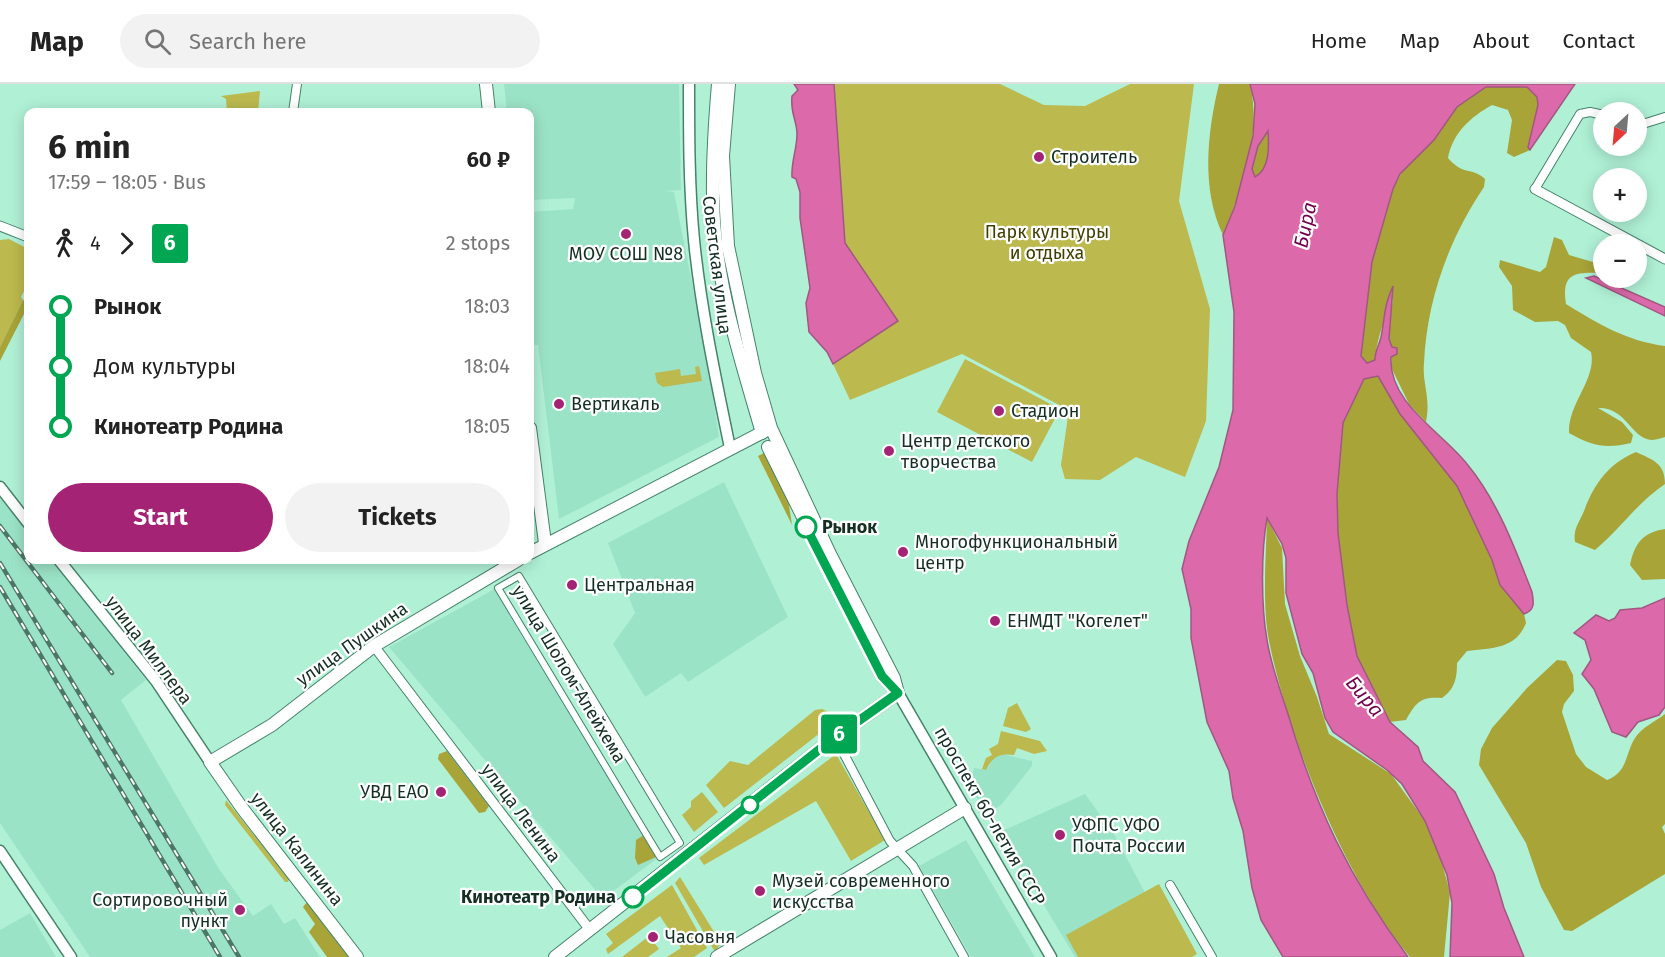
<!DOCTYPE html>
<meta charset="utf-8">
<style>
:root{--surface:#fff;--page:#f2f2f2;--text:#222;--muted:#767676;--line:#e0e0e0;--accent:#a42374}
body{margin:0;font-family:"Fira Sans",sans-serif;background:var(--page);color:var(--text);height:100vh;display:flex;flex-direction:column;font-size:22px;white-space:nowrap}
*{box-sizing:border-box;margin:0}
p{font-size:20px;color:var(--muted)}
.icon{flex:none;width:33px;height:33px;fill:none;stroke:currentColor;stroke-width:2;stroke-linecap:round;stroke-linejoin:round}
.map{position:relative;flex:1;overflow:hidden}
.drawer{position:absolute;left:24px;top:24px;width:510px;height:456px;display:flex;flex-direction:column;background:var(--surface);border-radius:12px;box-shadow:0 3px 15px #0003}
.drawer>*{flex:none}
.badge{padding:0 12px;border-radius:4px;font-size:21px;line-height:39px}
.needle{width:39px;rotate:206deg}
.buttons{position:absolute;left:1593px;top:18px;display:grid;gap:12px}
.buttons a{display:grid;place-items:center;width:54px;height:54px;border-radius:50%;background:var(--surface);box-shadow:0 3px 15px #0003;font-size:30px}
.map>.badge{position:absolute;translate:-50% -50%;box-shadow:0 0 0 3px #fff}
.legs{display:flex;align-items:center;gap:9px;height:66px;padding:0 24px;font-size:20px}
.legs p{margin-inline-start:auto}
.summary{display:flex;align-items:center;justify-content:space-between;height:102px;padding:0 24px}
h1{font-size:33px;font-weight:700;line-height:45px}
.cta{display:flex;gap:12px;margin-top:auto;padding:12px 24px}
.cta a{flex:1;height:69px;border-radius:36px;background:var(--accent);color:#fff;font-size:24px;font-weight:700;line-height:69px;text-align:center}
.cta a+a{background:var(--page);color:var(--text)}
ul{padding:0 24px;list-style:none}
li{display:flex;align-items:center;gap:21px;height:60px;font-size:22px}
li i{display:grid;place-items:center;width:9px;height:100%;margin:0 8px;background:currentColor}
li i::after{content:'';width:15px;height:15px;margin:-8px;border:4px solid;border-radius:50%;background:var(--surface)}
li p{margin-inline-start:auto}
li:first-child i{background:linear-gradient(#0000 50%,currentColor 0)}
li:last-child i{background:linear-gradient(currentColor 50%,#0000 0)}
header{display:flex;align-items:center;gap:36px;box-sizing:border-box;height:84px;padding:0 30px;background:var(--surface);border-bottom:2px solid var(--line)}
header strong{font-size:28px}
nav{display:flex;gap:33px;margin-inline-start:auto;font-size:21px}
.search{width:420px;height:54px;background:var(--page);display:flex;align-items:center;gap:15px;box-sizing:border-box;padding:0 21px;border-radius:33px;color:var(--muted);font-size:22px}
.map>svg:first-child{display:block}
.built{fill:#9be3c7}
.green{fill:#bcb94e}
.forest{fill:#a8a438}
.water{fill:#dc69a9;stroke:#a05881;stroke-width:1.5;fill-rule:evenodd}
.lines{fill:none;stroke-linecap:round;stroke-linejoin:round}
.pedestrian-casing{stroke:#45836c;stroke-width:8}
.minor-casing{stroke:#45836c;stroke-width:10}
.tertiary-casing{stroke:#45836c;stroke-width:11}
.secondary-casing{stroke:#45836c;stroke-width:13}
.primary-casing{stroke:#45836c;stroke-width:14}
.pedestrian{stroke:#fff;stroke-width:6}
.minor{stroke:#fff;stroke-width:8}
.tertiary{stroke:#fff;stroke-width:9}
.secondary{stroke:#fff;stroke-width:10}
.primary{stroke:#fff;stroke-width:12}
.rail-casing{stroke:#4e7666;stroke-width:4.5}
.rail{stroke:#fff;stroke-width:2;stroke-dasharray:7;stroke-linecap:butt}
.line-1-casing{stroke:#fff;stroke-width:14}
.line-1{stroke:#00a651;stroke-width:9}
.poi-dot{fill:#a42374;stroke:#fff;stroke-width:2}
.stop-1-dot{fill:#fff;stroke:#00a651;stroke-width:3}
.labels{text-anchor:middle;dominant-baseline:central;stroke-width:4.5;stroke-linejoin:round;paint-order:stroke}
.poi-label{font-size:18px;fill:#152f25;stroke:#fff;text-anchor:start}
.park-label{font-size:18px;fill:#413f01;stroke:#fff}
.street-label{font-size:18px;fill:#152f25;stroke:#fff}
.stop-label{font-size:18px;font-weight:bold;fill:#152f25;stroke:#fff;text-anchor:start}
.water-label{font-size:20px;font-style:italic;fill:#71024d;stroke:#fff}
</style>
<header>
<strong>Map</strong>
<div class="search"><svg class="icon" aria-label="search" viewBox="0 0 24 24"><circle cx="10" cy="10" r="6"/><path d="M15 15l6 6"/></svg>Search here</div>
<nav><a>Home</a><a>Map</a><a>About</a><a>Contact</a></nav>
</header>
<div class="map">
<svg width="1665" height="873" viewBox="0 0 1665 873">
<rect width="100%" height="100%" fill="#b0f1d6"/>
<g class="built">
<polygon points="504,0 679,0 681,106 664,107 674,108 707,275 719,353 559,435 538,261 530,261 530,128 573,125 575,114 530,116 530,28 507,28"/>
<polygon points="724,398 788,533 688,598 681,589 645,613 613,560 635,529 608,459"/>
<polygon points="0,408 28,444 28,476 53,476 146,596 121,616 219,785 253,832 271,820 284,840 295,834 320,873 90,873 0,739"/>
<polygon points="500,502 659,773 603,815 389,563"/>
<polygon points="1002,670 1032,677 1032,682 1001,721 991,727 984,725 969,702 974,684 986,686 996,672"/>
<polygon points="1085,710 1114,750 1179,873 1075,873 1000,748"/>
<polygon points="966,756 1035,873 971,873 919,782"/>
<polygon points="30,829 56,873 0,873 0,846"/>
</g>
<g class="green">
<polygon points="834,0 1000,0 1044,21 1085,22 1130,0 1194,0 1179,117 1210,225 1206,337 1185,393 1136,373 1100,396 1065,395 1061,381 1068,332 1061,322 962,270 850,316 833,280 898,237 845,159"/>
<polygon points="260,7 258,28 227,28 226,15 221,12"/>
<polygon points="9,155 28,165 28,199 21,213 23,216 0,263 0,156"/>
<polygon points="965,275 1060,325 1032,378 937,328"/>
<polygon points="699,282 702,297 663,303 657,299 655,289 680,285 681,292 696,290 695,283"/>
<polygon points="1017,619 1031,645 1026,648 1003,642 1008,624"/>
<polygon points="822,625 829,628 834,638 724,724 706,701 730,677 748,681 815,626"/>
<path d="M1001,647l39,10 7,10 -13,3 -17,-6 -3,7c-14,-2 -21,1 -28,15l-4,-1 4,-11 6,-3 -3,-6 9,-5z"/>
<polygon points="836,670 885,756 851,777 816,717 704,781 699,774"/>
<polygon points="702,708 718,728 694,748 682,731 691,723 691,717"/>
<polygon points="226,716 289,795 288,798 285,798 225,721"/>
<polygon points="680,793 721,859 715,868 675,799"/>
<polygon points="1159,800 1197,870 1192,873 1078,873 1066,851"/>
<polygon points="672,801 707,864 694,873 667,873 681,864 660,832 608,870 606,865 613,859 606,850"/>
<polygon points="649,852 659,865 648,873 622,873"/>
</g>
<g class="forest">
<path d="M1219,0h31c12,50 -8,104 -27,151 -22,-45 -16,-102 -4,-151z"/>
<path d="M1486,3h41l10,10 1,8 -10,42 2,3 -16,7 -7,-4 5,-33 -4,-10 -16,-5c-21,12 -39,27 -44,53 15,18 25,9 37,21l-1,8c-35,52 -57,112 -60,176 -2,21 7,33 2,59l-17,-18 -18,-37 1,-20 -3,-7v-13l4,-29c-8,18 -17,44 -18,62l-8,3 -6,-7 11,-94 21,-73 11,-21 30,-28 23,-33z"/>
<path d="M1269,46c-1,16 2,38 -14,47l-4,-7 7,-24z"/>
<path d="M1554,153l8,3 7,15 34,10 -1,8c-26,-1 -41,-1 -36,31 32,20 61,37 99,42v91c-4,1 -10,3 -14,3 -20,-2 -25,-33 -53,-32l24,14 11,13 -2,8c-25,6 -39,3 -62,-10 -1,-30 28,-54 22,-81l-20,-14 -6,-13 -7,-4 -23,1 -22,-12 -1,-24 -13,-19 1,-7 40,12 6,-5z"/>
<polygon points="23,216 28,218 28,222 0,277 0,263"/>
<path d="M1378,292l22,38 57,72 35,74 8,25 24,29 2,9c-10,26 -34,25 -59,28l-10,12c0,15 -2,26 -15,35 -21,-2 -26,4 -36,22l-16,2 -33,-66 -10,-51 -9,-72 -1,-39 6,-71 21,-44z"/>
<polygon points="766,368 788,415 792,441 758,372"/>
<path d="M1636,368c17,8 29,11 29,32 -27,18 -45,45 -70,66l-20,-8c-2,-13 4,-19 9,-31 10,-27 24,-47 52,-59z"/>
<path d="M1267,434l15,30 3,56 15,52 17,41 12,37 62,40 34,47 16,38 9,34 -6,64h-34c-65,-77 -121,-218 -141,-316 -7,-37 -3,-85 -2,-123z"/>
<path d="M1665,445v50l-23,1 -12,-15c4,-21 13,-33 35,-36z"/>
<path d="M1557,576l9,1 7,14 1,16 -10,13 -2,8 14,42 10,13 21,13c21,-8 18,-26 28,-42 6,-10 21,-17 30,-24v110l-3,3 3,7v40l-93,57 -8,-1 -23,-43 -15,-44 -47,-78 2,-16 11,-21 35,-40z"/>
<polygon points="447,667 489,722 485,728 479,729 438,675 439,670"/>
<polygon points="644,751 656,773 638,781 635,774 636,756"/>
<polygon points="307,818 351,873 327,873 309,848 315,840 303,823"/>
</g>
<g class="water">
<path d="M794,0h40l11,159 53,78 -65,43 -6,-12 -18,-20 -3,-29 4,-15 -10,-70v-26l-4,-13 -4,-2c-1,-15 5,-28 5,-43 0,-13 -7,-21 -5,-38l6,-6z"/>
<path d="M1250,0h325l-45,66 -2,-3 10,-42 -1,-8 -10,-10h-41l-29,20 -23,33 -34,34 -7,15 -21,73 -11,94 6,7 8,-3c0,-10 4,-14 6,-23 4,-20 3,-32 12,-51l-4,53 3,8 5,1v6l-6,3c-3,46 51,75 76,107 30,36 48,84 65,128 2,11 3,18 -8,22l-24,-29 -8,-25 -35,-74 -57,-72 -22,-38 -14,3 -21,44 -6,71 1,39 9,72 10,51 33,66 28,25 5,14 32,31 39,82 10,34 20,49h-74l2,-54 -5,-28 -22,-54 -23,-37 -15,-14 -54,-38 -8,-14 -12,-45 -11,-19 -16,-61v-35l-4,-14 -15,-26c-6,34 -6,87 0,122 4,25 13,50 21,74 28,94 61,164 120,243h-125l-22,-37 -9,-32 -9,-57 -10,-33 -4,-27 -22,-49 -16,-84v-29l-9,-40 7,-28 30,-74 14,-57 1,-98 -11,-77 12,-29 18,-70 2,-32zM1268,47c1,15 2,38 -13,46l-3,-8 6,-23z"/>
<polygon points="1594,192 1665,223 1665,232 1586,194"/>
<polygon points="1665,514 1665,623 1659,631 1638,638 1626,653 1612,648 1594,605 1582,590 1591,576 1585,556 1574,549 1596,531 1609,537 1615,534 1620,526 1642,524"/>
</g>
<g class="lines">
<g class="pedestrian-casing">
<polygon id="pedestrian" points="519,492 680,759 660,773 498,504"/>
</g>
<g class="minor-casing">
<g id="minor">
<polyline points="293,28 297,0"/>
<polyline points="1636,38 1646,39 1665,33"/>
<polyline points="1535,105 1580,30 1590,28 1604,31"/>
<polyline points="835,653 890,757 913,782 964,873"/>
<polyline points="1170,801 1212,873"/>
</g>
</g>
<g class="tertiary-casing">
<g id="tertiary">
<polyline points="1535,105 1665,175"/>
<polyline points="0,142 28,153"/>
<polyline points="374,562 590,846"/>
</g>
</g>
<g class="secondary-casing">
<g id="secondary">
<path d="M689,0c0,52 0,104 5,156 7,70 22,140 36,208"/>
<polyline points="0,403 28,439"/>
<polyline points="59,476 156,597 210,678"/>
<polyline points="898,609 1051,873"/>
<polyline points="0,767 71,873"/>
</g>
</g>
<g class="primary-casing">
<g id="primary">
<polyline points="486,0 489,28"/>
<path d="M718,0c-4,46 -7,92 -4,138 5,72 28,142 48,211"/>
<polyline points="729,0 723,72 728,162 755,289 771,344 830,470 894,594 898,609"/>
<polyline points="530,344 545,459"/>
<polyline points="768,363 882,592 898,609"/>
<polyline points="530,469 767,346"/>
<polyline points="357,873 242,724 210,678 272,641 374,562 518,476"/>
<polyline points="555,873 830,657 898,609"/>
<polyline points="717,873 965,724"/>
</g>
</g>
<use href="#pedestrian" class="pedestrian"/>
<use href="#minor" class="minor"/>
<use href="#tertiary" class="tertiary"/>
<use href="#secondary" class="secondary"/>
<use href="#primary" class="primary"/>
<g class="rail-casing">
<g id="rail">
<polyline points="0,442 112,589"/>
<polyline points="0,479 239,873"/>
<polyline points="0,503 220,873"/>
</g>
</g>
<use href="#rail" class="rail"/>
</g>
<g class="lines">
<g class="line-1-casing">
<polyline id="line-1" points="633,813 830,657 898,609 882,592 806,443"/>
</g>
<use href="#line-1" class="line-1"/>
</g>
<g class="poi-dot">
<circle cx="1039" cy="73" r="6"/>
<circle cx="626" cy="150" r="6"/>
<circle cx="559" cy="320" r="6"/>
<circle cx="999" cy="327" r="6"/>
<circle cx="889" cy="367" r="6"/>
<circle cx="903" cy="468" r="6"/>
<circle cx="572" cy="501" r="6"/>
<circle cx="995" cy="537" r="6"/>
<circle cx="441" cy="708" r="6"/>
<circle cx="1060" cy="751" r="6"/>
<circle cx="760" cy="807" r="6"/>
<circle cx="240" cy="826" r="6"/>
<circle cx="653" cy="853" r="6"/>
</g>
<g class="stop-1-dot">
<circle cx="806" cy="443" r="10"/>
<circle cx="750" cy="721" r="8"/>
<circle cx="633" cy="813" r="10"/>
</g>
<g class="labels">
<g class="poi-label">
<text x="1051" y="73">Строитель</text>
<text x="626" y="170" text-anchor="middle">МОУ СОШ №8</text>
<text x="571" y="320">Вертикаль</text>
<text x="1011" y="327">Стадион</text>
<text x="901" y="357">Центр детского<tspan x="901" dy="21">творчества</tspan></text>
<text x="915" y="458">Многофункциональный<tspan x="915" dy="21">центр</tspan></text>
<text x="584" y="501">Центральная</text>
<text x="1007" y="537">ЕНМДТ "Когелет"</text>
<text x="429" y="708" text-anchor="end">УВД ЕАО</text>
<text x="1072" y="741">УФПС УФО<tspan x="1072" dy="21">Почта России</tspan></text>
<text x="772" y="797">Музей современного<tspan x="772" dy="21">искусства</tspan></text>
<text x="228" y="816" text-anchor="end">Сортировочный<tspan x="228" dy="21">пункт</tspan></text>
<text x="665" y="853">Часовня</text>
</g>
<g class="park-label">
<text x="1047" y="148">Парк культуры<tspan x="1047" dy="21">и отдыха</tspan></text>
</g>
<g class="street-label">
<text transform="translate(717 181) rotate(83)">Советская улица</text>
<text transform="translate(352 560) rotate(-35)">улица Пушкина</text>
<text transform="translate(149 566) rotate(53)">улица Миллера</text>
<text transform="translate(569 590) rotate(59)">улица Шолом-Алейхема</text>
<text transform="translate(521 729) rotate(53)">улица Ленина</text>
<text transform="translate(990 732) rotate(60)">проспект 60-летия СССР</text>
<text transform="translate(297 765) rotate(52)">улица Калинина</text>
</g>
<g class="stop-label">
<text x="822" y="443">Рынок</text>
<text x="616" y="813" text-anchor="end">Кинотеатр Родина</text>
</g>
<g class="water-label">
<text transform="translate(1305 141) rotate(-78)">Бира</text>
<text transform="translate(1365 612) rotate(50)">Бира</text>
</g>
</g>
</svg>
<div class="buttons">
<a><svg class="needle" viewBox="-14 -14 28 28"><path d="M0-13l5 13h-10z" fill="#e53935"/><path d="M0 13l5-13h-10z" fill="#767676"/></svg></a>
<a>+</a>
<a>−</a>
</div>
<b class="badge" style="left:839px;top:650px;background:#00a651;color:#fff">6</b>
<section class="drawer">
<div class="summary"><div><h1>6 min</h1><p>17:59 – 18:05 · Bus</p></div><b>60 ₽</b></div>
<div class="legs"><svg class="icon" aria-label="walk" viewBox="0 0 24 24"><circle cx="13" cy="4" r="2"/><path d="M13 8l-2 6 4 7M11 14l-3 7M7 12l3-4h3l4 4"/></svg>4<svg class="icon" aria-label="forward" viewBox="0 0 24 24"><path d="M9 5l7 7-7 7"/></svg><b class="badge" style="background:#00a651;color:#fff">6</b><p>2 stops</p></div>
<ul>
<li><i style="color:#00a651"></i><b>Рынок</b><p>18:03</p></li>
<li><i style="color:#00a651"></i><span>Дом культуры</span><p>18:04</p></li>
<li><i style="color:#00a651"></i><b>Кинотеатр Родина</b><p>18:05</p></li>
</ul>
<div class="cta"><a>Start</a><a>Tickets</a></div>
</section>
</div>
